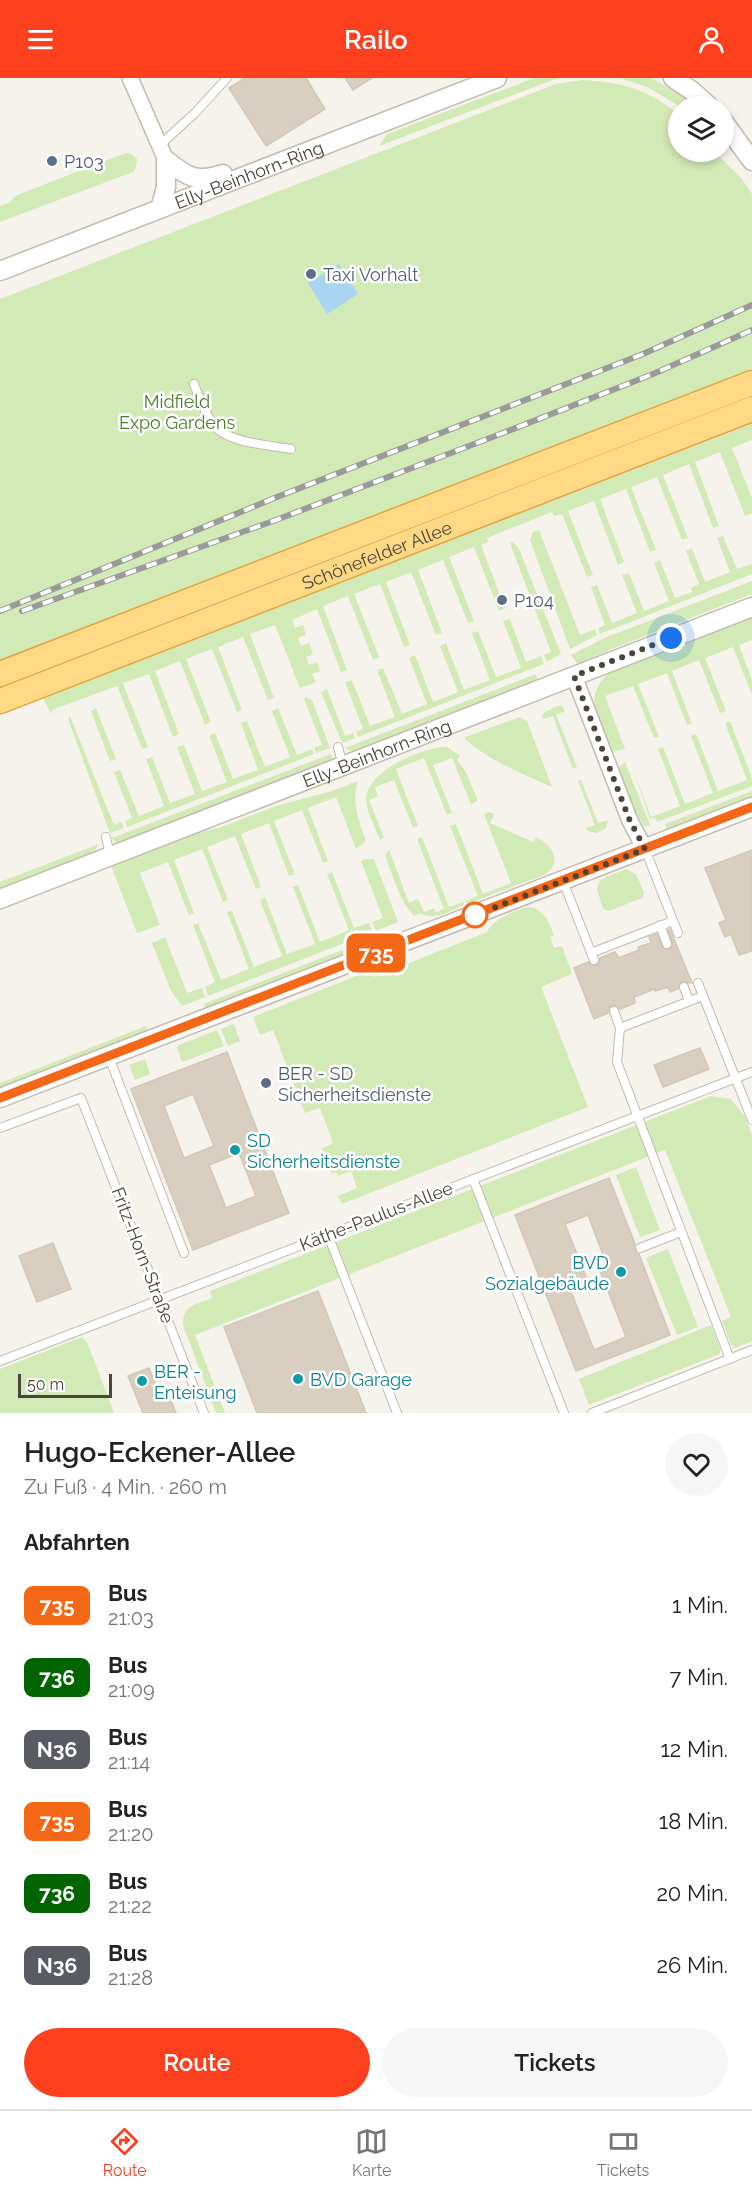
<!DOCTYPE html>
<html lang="de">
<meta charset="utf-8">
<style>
:root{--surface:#fff;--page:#f6f6f6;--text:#222;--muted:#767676;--line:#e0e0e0;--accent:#fc3f1d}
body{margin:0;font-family:Raleway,sans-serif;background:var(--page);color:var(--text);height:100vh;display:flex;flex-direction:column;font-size:22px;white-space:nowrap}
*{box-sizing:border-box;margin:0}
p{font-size:20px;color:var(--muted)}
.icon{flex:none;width:33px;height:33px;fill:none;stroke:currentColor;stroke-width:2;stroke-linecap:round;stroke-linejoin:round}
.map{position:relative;height:1335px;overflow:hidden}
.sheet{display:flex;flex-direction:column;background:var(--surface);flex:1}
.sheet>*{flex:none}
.badge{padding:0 12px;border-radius:9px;font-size:21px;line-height:39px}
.tools{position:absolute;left:668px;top:18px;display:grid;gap:12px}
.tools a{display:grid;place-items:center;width:66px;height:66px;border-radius:50%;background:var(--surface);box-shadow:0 3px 9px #0003;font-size:30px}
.scale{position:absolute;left:18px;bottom:15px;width:94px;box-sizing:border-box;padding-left:6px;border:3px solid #4b4439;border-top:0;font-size:16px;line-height:21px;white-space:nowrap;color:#4b4439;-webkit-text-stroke:4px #fff;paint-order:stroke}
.you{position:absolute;width:30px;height:30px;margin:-15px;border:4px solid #fff;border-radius:50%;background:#1a73e8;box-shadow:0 0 0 9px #1a73e833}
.map>.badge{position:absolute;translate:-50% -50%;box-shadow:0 0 0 3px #fff}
h2{padding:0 24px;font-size:22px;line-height:54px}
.round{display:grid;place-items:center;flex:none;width:63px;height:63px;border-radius:32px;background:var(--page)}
.summary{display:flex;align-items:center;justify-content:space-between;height:102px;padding:0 24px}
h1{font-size:28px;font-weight:600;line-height:45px}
.primary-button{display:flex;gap:12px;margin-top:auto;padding:12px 24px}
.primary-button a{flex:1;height:69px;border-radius:36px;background:var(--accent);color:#fff;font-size:24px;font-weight:600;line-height:69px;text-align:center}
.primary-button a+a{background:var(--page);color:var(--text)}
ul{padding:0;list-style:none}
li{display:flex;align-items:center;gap:18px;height:72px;padding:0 24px}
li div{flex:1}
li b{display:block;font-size:22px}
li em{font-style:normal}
li .badge{min-width:66px;font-weight:700;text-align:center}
header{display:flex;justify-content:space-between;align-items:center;height:78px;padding:0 24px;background:var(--accent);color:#fff;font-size:27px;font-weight:600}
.tabs{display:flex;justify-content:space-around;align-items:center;height:84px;border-top:2px solid var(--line);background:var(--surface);font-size:16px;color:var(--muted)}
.tabs a{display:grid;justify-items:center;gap:3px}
.tabs .current{color:var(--accent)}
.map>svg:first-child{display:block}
.green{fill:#d2eab5}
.water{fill:#a9d4f2}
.building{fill:#d8cfc1;stroke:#d3c7b4;stroke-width:1.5;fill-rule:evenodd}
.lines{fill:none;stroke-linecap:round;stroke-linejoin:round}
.service-casing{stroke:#c2bbae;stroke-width:10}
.minor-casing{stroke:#c2bbae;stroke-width:18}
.tertiary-casing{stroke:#c2bbae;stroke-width:21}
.trunk-casing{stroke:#e0a43c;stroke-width:27}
.service{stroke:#fff;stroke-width:8}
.minor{stroke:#fff;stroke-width:15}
.tertiary{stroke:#fff;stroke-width:18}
.trunk{stroke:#ffd985;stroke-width:24}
.rail-casing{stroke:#9a9a9a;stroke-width:6}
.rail{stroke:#fff;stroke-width:4;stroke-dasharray:11;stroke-linecap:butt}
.line-casing{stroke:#fff;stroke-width:14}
.line{stroke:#f46717;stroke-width:9}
.walk{stroke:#4b4439;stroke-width:6;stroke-dasharray:0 10.8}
.service-dot{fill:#5c6f8a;stroke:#fff;stroke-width:2}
.stop-dot{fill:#fff;stroke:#f46717;stroke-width:3}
.culture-dot{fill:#0f9aa8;stroke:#fff;stroke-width:2}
.labels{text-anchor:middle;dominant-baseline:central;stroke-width:5;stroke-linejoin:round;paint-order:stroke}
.service-label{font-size:18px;fill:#4e5e75;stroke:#fff;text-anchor:start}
.street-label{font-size:18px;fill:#4b4439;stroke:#fff}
.park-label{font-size:18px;fill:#4a7f2a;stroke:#fff}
.culture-label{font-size:18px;fill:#0d838f;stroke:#fff;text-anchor:start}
</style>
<header><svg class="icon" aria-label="menu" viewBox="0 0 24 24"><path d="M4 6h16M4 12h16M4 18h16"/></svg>Railo<svg class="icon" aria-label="person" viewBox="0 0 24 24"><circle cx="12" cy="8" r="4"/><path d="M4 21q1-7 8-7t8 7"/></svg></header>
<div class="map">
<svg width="752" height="1335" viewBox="0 0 752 1335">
<rect width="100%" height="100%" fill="#f6f3ec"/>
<g class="green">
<polygon points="534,0 558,0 379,68 387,56"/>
<polygon points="620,0 651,0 680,16 695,28 679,28 647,9"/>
<path d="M583,2c39,2 64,9 95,34v38h37l27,27 10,15v175l-752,293v-363l556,-215z"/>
<polygon points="126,75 130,75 137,81 136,89 133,94 0,144 0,128 9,125 17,117"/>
<polygon points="752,346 752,362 732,370 752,420 752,435 745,438 720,374 695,384 719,448 713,450 689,386 663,397 688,460 682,462 657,399 631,409 656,472 650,474 626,411 600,421 624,484 618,487 594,423 568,433 593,497 587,499 562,436 554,438 552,434 487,460 488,464 481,467 505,530 499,533 474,469 449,479 474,543 468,545 443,482 418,492 442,555 436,557 411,494 386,504 410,567 404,569 380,506 354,516 379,579 373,582 348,518 323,528 347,592 341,594 317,531 292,542 295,550 303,547 306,557 298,560 301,568 309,565 313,576 306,579 309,587 317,584 320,593 312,596 316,604 300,610 275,547 250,556 274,620 268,622 243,559 218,569 242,632 237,634 212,571 186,581 211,644 205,647 180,583 155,593 179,656 173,659 149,596 123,605 148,669 142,671 117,608 52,632 51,636 43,620"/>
<polygon points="539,452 580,557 595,551 597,557 570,571 530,462 533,454"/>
<polygon points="723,458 737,491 752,486 752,496 600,556 598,550 605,547 591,509 597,507 612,545 637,535 622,497 629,495 644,533 669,523 654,485 660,482 675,520 692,514 691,510 699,506 686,473 692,470 705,504 730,494 717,460"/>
<polygon points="513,464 519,471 561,576 547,584 544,577 551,574 510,465"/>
<polygon points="752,503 752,516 614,570 578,586 571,577 607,559"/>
<path d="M752,538v24l-13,5 13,35v15l-19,-48 -28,11 21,53 -6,2 -21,-53 -27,11 20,53 -5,1 -20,-52 -29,11 21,53 -5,1 -21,-52 -28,10 20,53 -14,3c-12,-32 -32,-56 2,-82z"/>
<polygon points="510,541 526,584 541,578 544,586 358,659 356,654 363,651 345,604 352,602 370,648 395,639 377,592 383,590 402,636 427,626 409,580 415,577 433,624 458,614 440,568 446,565 464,612 490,602 472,555 478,553 496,599 521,590 503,543"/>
<polygon points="536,596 539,605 363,673 352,673 345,670"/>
<polygon points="327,611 345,658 353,655 355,660 343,665 340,660 321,614"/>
<polygon points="306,619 312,622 330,670 316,675 314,670 322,667 304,621"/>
<polygon points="558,628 562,628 565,633 556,637 577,689 573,691 553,638 543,641 542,638 546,633"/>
<polygon points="96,630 116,681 110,683 91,633"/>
<polygon points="278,630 297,677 312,671 314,676 127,749 125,743 132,740 114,694 120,692 139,738 164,728 146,681 152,679 170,725 195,716 177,669 184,667 202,713 227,704 209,657 215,655 233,701 258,692 241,645 247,643 265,689 290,679 272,633"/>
<polygon points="70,638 114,747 122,744 124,750 110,755 68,641"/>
<path d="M520,639l7,4 25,66c-31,-14 -61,-25 -87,-48v-2z"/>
<polygon points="730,643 752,700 752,708 657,744 655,739 650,741 631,686 651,739 680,728 658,671 663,669 685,726 713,715 691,658 696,656 718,713 747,702 725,645"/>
<path d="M443,669l6,1 11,8 -3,4 9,12 12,29 -7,3 -19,-46 -19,7 19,48 -5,2 -23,-57 -28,11 22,57 -5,2 -19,-48 -19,7 3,9 -9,4 15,38 -4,2c-5,-13 -13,-27 -14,-40 0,-29 54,-51 77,-53z"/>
<polygon points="331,676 332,682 329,686 117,767 112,760"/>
<polygon points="625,684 650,747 645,749 634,732 618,693 619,689"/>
<polygon points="581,702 598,745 608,742 606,750 597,755 588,753 586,750 595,747 578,703"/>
<path d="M358,703c-7,22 1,39 8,60l-10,8 -20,-52 -28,11 20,53 -5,2 -21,-53 -28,11 21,53 -6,2 -20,-53 -28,11 20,53 -5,2 -21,-53 -28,11 21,53 -5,2 -21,-53 -28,11 20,53 -5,2 -21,-53 -28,11 20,52 -23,8 -27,-70 78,-30 14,-1 19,-5 55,-21 56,-15z"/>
<polygon points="752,713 752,723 668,755 665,746"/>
<path d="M488,734l6,2 -4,9 43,19 3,-5c16,8 28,25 8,38l-77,29 -1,-3 12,-5 -28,-70 6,-2 27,70 28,-11 -27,-69z"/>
<path d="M422,759l27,70 14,-5 1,3c-13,6 -31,16 -44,8l-6,3c-15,-16 -21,-40 -29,-61l4,-5 20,53 9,-4 6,13 10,-4 2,4 8,-3 -27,-70z"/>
<polygon points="99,766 94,774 88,780 0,814 0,804"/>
<polygon points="366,781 374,781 398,844 376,853 372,844 383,840 361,783"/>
<polygon points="626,791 636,796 644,815 642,820 609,833 603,831 597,811 600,802"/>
<polygon points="332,794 354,850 369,845 373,854 208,918 205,909 215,904 193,847 198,845 221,902 249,891 227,834 232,833 254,889 282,878 260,822 265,819 287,876 315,866 293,809 298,807 320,864 349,852 327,796"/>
<path d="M529,829c15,2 20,15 25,28l-4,2 4,11 8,-2 10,28 -31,13 47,120 -246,97 -4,-8 19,-8 -6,-17 -13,5 -2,-4 -4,2 -10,-25 11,-6 -13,-35 -15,5 -32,-83 -13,5 -7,-18 116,-46 5,6 113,-45c5,-12 29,-23 42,-25z"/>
<polygon points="380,857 383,865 207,934 204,926"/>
<polygon points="165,859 187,915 202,910 205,919 182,928 171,913 152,865"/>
<polygon points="234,946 240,963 228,968 221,951"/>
<polygon points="146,948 148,955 0,1014 0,1005"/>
<polygon points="217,952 224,968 182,984 177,970 179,967"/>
<polygon points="145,981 150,996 135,1002 129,987"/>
<path d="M711,1018l20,3 14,18 7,19v205l-17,7 -4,-4 -9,-23 9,-4 -66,-167 -470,185 30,78h-9l-33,-88c0,-21 12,-20 29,-27l-2,-7z"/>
<polygon points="636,1089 660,1152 640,1159 616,1097"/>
<polygon points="668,1171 698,1249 677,1257 646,1180"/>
<polygon points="711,1247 720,1270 720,1276 589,1327 579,1301"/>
<polygon points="82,1259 88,1266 114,1335 0,1335 0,1291"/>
</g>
<polygon class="water" points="339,186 358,216 327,236 308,205"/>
<g class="building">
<polygon points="245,0 306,0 325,31 266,68 229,10"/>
<polygon points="345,0 372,0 353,12"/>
<polygon points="752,772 752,873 739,877 731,856 725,859 719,845 726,842 705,790"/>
<polygon points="670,851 692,905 681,904 678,911 670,914 668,909 655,913 655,911 634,919 635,925 620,931 616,927 611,928 608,931 608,935 594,941 574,890 588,884 596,888 599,885 600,880 615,874 619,880 639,872 638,869 651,865 649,859 657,856 663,870 670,871 673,866 668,852"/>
<polygon points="700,970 709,991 663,1009 654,987"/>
<path d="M227,974l62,161 -96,37 -62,-161zM193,1016l21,52 -30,12 -20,-52zM239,1075l17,43 -30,12 -17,-43z"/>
<path d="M609,1100l26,66v7l4,3 31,81 -94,36 -61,-156zM588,1137l20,53 -8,3 26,66 -32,13 -24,-61 18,-7 -23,-58z"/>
<polygon points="53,1165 71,1211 37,1224 19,1178"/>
<polygon points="318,1213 366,1335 257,1335 224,1249"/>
<polygon points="149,1290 162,1321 169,1318 176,1335 143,1335 128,1298"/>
</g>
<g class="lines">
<g class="service-casing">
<g id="service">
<polyline points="159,68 195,35 227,0"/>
<path d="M194,306c5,13 10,27 18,39 13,20 57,22 79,26"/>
<polyline points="338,669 343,688"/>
<polyline points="106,759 110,777"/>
<polyline points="645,771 678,855"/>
<polyline points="563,803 594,882"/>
<polyline points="660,847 667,866"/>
<polyline points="591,875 673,843"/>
<polyline points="698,905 752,1042"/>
<polyline points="684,909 689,923"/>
<polyline points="614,933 620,950 617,984 730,1281"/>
<polyline points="620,950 703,918"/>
<polyline points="109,979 184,1175"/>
<polyline points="0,1050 81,1020 204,1335"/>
<polyline points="473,1101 564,1335"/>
<polyline points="328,1157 397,1335"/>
<polyline points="640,1170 681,1154"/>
<polyline points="0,1283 752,994"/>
<polyline points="592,1335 752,1272"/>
</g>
</g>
<g class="minor-casing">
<g id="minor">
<polyline points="130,0 166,82"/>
<polyline points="574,598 630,743 645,771"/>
</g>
</g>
<g class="tertiary-casing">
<g id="tertiary">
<polyline points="673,0 691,12 709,28"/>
<polyline points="723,43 752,83"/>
<path d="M166,82c22,17 29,23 57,14"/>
<polyline points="160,131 166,109 166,82"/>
<path id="s1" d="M0,193l497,-193"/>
<path id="s2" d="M0,821l752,-292"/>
<polyline points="0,1020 752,729"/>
</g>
</g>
<g class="trunk-casing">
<g id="trunk">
<polyline points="0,596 752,305"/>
<path id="s3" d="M0,623l752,-292"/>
</g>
</g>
<use href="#service" class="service"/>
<use href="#minor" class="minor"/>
<use href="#tertiary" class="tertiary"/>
<use href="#trunk" class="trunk"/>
<g class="rail-casing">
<g id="rail">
<polyline points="0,533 277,419 643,276 752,227"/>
<polyline points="22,533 276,442 503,355 653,296 752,252"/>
</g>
</g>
<use href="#rail" class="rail"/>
</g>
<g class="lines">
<g class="line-casing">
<polyline id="line" points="0,1020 752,729"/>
</g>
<use href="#line" class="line"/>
<polyline class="walk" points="475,837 470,839 645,771 630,743 574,598 671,560"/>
</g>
<g class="service-dot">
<circle cx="52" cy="83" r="6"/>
<circle cx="311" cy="196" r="6"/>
<circle cx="502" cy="522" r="6"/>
<circle cx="266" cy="1005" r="6"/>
</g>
<circle class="stop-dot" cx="475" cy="837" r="12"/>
<g class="culture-dot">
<circle cx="235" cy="1072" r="6"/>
<circle cx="621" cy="1194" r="6"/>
<circle cx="298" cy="1301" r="6"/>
<circle cx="142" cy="1303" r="6"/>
</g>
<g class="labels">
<g class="service-label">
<text x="64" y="83">P103</text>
<text x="323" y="196">Taxi Vorhalt</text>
<text x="514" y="522">P104</text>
<text x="278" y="995">BER - SD<tspan x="278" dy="21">Sicherheitsdienste</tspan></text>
</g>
<g class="street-label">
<text stroke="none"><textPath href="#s1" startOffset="267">Elly-Beinhorn-Ring</textPath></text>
<text stroke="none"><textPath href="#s3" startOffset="404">Schönefelder Allee</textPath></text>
<text stroke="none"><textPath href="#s2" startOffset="404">Elly-Beinhorn-Ring</textPath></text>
<text transform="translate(376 1138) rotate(-21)">Käthe-Paulus-Allee</text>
<text transform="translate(143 1177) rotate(69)">Fritz-Horn-Straße</text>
</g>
<g class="park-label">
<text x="177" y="323">Midfield<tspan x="177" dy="21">Expo Gardens</tspan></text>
</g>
<g class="culture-label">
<text x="247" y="1062">SD<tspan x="247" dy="21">Sicherheitsdienste</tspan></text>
<text x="609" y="1184" text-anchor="end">BVD<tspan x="609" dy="21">Sozialgebäude</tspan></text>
<text x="154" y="1293">BER -<tspan x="154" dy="21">Enteisung</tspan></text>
<text x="310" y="1301">BVD Garage</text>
</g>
</g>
</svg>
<div class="tools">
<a><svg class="icon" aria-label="layers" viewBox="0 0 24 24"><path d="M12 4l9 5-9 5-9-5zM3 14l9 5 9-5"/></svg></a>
</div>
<div class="scale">50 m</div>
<div class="you" style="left:671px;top:560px"></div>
<b class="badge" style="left:376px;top:875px;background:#f46717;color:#fff">735</b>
</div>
<section class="sheet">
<div class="summary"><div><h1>Hugo-Eckener-Allee</h1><p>Zu Fuß · 4 Min. · 260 m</p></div><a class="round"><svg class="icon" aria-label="heart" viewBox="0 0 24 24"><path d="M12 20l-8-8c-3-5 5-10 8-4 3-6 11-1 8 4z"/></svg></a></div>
<h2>Abfahrten</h2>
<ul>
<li><span class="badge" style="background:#f46717;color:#fff">735</span><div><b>Bus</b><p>21:03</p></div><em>1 Min.</em></li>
<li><span class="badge" style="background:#006400;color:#fff">736</span><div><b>Bus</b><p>21:09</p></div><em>7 Min.</em></li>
<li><span class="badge" style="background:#595b62;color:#fff">N36</span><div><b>Bus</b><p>21:14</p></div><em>12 Min.</em></li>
<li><span class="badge" style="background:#f46717;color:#fff">735</span><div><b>Bus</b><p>21:20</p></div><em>18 Min.</em></li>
<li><span class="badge" style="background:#006400;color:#fff">736</span><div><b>Bus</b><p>21:22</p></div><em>20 Min.</em></li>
<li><span class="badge" style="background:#595b62;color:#fff">N36</span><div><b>Bus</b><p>21:28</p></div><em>26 Min.</em></li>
</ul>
<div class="primary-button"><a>Route</a><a>Tickets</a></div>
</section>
<nav class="tabs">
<a class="current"><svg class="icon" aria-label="directions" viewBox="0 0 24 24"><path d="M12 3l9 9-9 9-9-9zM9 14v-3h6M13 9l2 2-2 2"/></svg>Route</a>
<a><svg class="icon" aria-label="map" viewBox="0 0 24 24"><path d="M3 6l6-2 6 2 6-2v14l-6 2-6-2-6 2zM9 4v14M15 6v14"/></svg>Karte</a>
<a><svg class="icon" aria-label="tickets" viewBox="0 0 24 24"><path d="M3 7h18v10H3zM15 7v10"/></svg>Tickets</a>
</nav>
